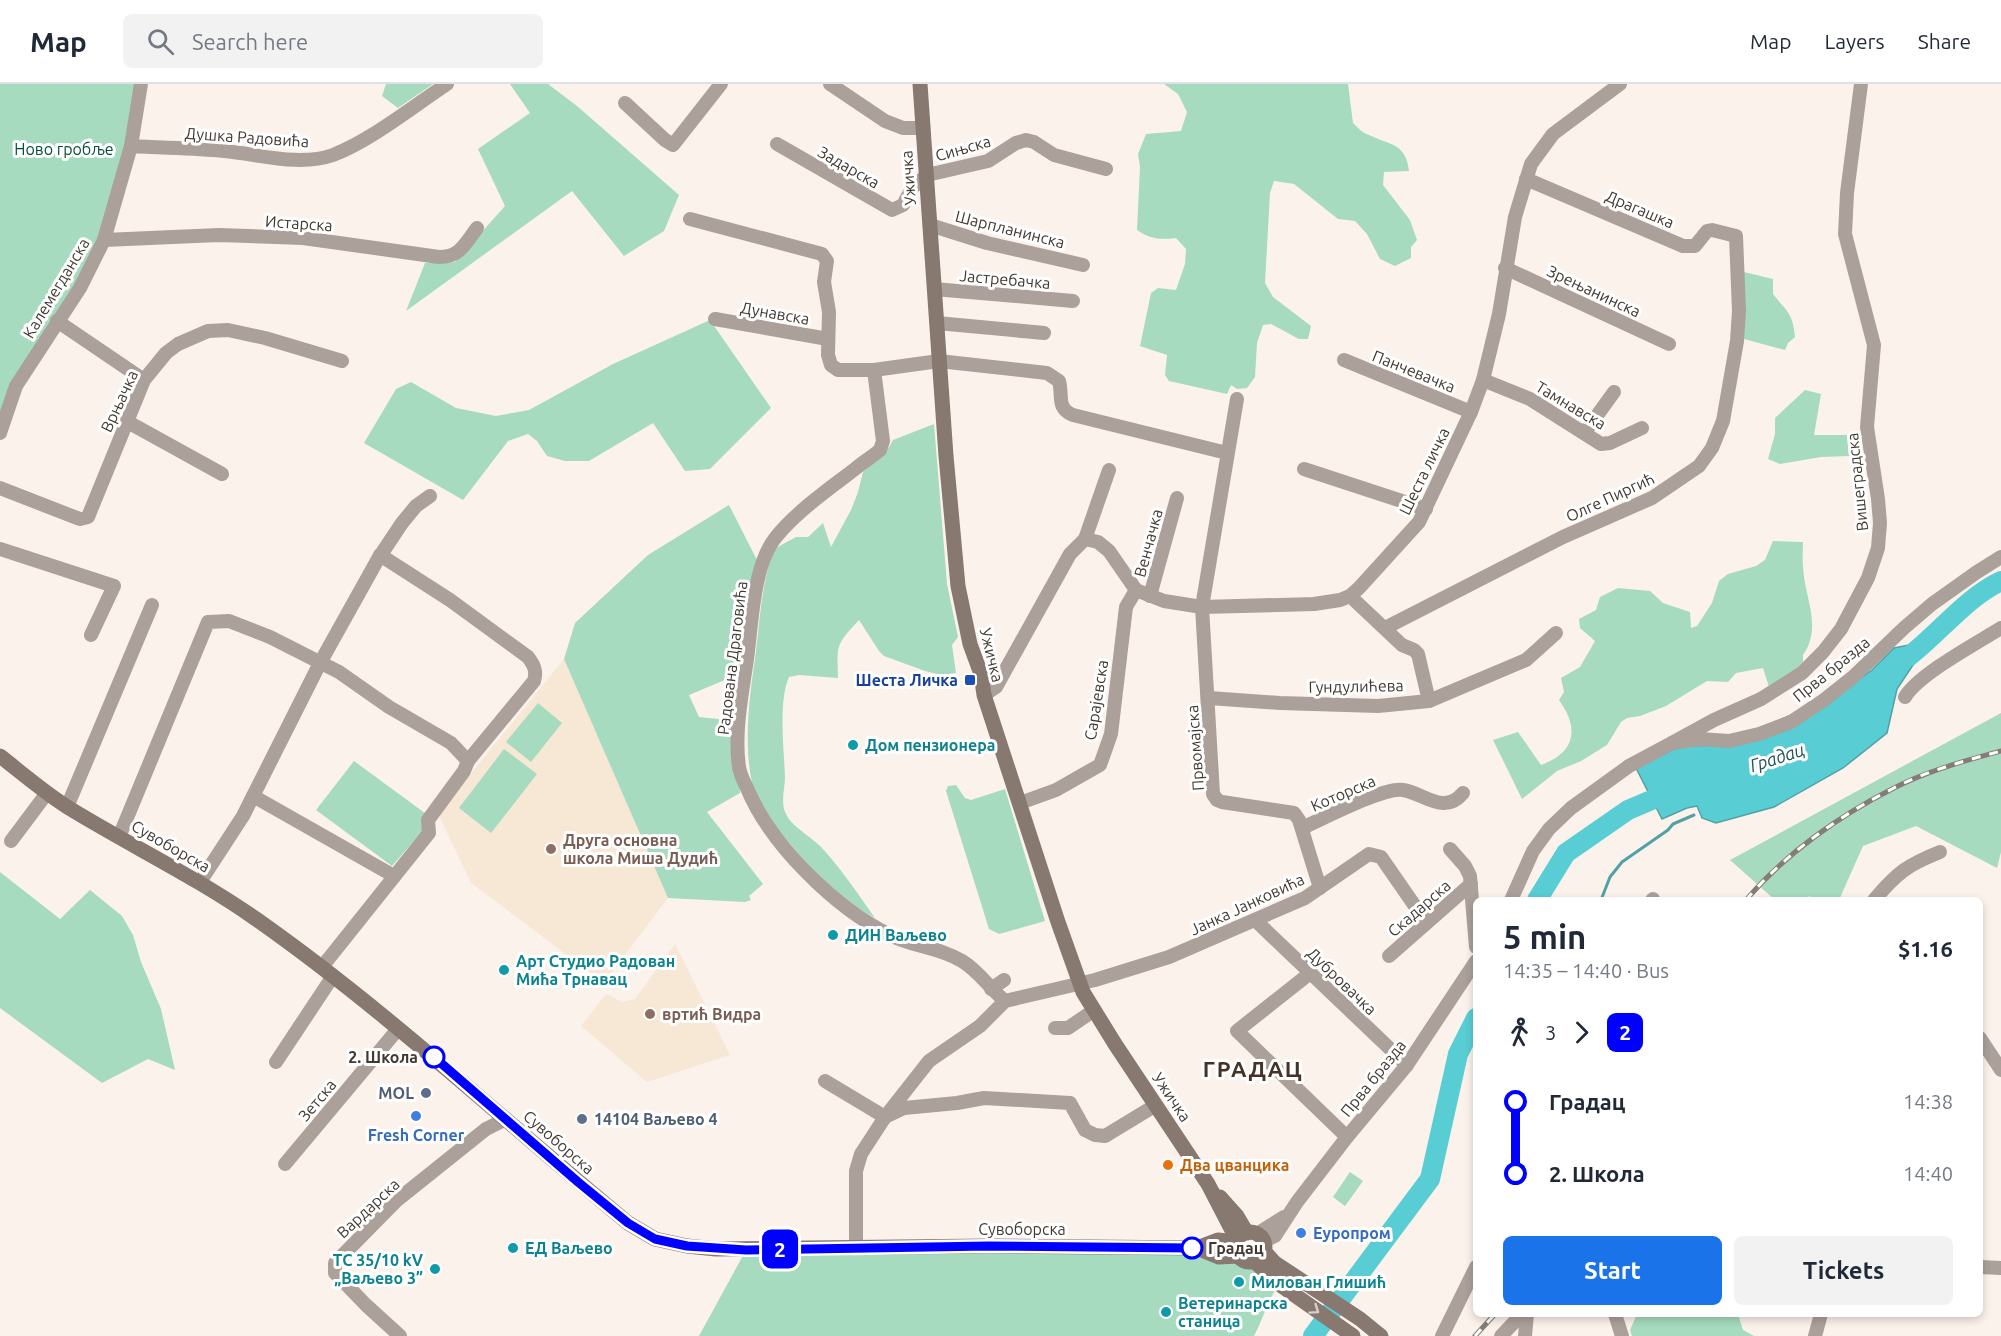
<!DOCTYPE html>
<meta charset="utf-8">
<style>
:root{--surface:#fff;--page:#f2f2f3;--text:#1f2937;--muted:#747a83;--line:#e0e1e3;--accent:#1a73e8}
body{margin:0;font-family:Ubuntu,sans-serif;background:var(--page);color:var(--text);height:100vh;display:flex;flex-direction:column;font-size:22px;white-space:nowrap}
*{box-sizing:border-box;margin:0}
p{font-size:20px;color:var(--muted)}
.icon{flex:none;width:33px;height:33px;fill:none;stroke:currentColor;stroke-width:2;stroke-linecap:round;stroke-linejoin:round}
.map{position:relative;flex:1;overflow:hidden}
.drawer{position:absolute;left:1473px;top:813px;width:510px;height:420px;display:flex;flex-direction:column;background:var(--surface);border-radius:9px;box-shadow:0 3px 9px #0003}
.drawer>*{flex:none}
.badge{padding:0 12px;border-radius:9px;font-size:21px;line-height:39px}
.map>.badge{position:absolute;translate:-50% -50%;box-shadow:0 0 0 3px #fff}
.legs{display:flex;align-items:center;gap:9px;height:66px;padding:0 30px;font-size:20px}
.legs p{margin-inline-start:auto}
.summary{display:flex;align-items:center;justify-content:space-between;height:102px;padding:0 30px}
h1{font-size:33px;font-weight:700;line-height:45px}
.action{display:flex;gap:12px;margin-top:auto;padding:12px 30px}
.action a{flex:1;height:69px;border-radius:9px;background:var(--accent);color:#fff;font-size:24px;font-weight:700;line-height:69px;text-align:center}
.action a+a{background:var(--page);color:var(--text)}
ul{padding:0 30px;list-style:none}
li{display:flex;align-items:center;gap:21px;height:72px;font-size:22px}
li i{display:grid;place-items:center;width:9px;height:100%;margin:0 8px;background:currentColor}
li i::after{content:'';width:15px;height:15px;margin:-8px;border:4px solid;border-radius:50%;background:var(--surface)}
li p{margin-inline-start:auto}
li:first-child i{background:linear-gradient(#0000 50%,currentColor 0)}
li:last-child i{background:linear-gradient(currentColor 50%,#0000 0)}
header{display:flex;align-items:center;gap:36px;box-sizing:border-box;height:84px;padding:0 30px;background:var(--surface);border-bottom:2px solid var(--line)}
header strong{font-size:28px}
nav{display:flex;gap:33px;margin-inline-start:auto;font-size:21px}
.search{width:420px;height:54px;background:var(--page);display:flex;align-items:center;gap:15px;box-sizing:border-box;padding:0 21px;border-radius:9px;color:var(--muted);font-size:22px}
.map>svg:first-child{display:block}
.education{fill:#f7e7d5}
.green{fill:#a6dbbf}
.water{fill:#59cdd4;stroke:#52a1a4;stroke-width:1.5}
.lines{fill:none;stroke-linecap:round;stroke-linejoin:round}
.stream{stroke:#52a1a4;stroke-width:3}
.river{stroke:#59cdd4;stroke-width:20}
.minor{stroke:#aba09a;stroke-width:14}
.secondary{stroke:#877870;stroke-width:15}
.rail-casing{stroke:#857c76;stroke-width:5}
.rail{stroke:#fff;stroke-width:3;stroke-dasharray:9;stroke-linecap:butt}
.oneway{stroke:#d5d0cd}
.line-1-casing{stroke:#fff;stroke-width:14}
.line-1{stroke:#00f;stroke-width:9}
.transit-dot{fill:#1a4fb4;stroke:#fff;stroke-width:2}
.culture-dot{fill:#0f9aa8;stroke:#fff;stroke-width:2}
.education-dot{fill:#8d6e63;stroke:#fff;stroke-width:2}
.stop-1-dot{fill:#fff;stroke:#00f;stroke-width:3}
.service-dot{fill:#5c6f8a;stroke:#fff;stroke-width:2}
.shop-dot{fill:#3f7fe0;stroke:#fff;stroke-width:2}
.food-dot{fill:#e8710a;stroke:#fff;stroke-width:2}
.labels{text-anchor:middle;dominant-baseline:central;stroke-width:6;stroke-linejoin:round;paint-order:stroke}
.street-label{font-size:16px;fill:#423933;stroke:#fff}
.park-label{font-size:16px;fill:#075035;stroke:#fff}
.transit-label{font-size:16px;font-weight:bold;fill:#164399;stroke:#fff;text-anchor:end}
.culture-label{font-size:16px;font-weight:bold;fill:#0d838f;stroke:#fff;text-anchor:start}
.education-label{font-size:16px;font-weight:bold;fill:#785e54;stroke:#fff;text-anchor:start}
.stop-label{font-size:16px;font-weight:bold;fill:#423933;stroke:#fff;text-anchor:end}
.service-label{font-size:16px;font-weight:bold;fill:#4e5e75;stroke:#fff;text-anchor:end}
.shop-label{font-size:16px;font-weight:bold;fill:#366cbe;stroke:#fff}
.food-label{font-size:16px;font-weight:bold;fill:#c56008;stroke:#fff;text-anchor:start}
.water-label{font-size:18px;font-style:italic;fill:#225457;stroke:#fff}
.district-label{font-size:22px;font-weight:bold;letter-spacing:1.5px;fill:#463328;stroke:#fff}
</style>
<header>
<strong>Map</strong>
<div class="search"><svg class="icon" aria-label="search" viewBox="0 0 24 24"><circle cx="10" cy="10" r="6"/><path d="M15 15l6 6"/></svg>Search here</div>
<nav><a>Map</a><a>Layers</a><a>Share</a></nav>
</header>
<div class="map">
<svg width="2001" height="1252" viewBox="0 0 2001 1252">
<rect width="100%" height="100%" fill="#fcf2ec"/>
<g class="education">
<polygon points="564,575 668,814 604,899 471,799 438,730"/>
<polygon points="675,860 730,971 647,998 581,942 606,910 622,918 635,915"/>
</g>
<g class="green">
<polygon points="0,0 141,0 104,156 16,302 0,349"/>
<polygon points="386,0 433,0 398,24 382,12"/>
<polygon points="510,0 548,0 577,22 679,111 664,147 624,172 572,107 406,227 425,179 455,178 505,122 478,65 530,29"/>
<path d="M1164,0h184l5,39c5,5 10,10 16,12 21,10 37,8 40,36l-25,1 -1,13 27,35 7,20 -6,7v11l-16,8 -15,-7 -13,-25 -12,-13 -17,-2 -44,-35 -20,-3 -4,12 -5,90 8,14 38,29 -3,13h-9l-28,-15 -8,1 -6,18 -2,34 -8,11 -10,1 -6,-4 -4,9 -58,-13 -4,-6 2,-20 -27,-9 11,-53 7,-5 18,2 9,-26 1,-15 -10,-11c-15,2 -26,1 -39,-8l3,-63 -2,-13 8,-20 35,-3 6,-19 -9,-18z"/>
<path d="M1744,188l29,7v15c13,17 20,18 22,43l-7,6 -3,7 -41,-11z"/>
<polygon points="710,236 771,324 710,385 685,387 653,339 589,377 565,377 547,372 537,357 528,350 508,357 463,416 364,359 396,305 411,298 456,324 496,332 529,326 613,280"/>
<polygon points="1805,306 1821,310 1814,351 1859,351 1863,367 1850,372 1821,373 1780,380 1768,375 1775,350 1775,334"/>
<path d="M934,340l13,160 11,53 -6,8 4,28 -15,2 -16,-4 -41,-15 -5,-5 -20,-31c-23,25 -22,24 -21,58l-39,-3 -10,2c-11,25 -5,73 -4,100 0,12 -5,25 1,37 5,12 27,24 36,34 20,22 36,46 53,70 -36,-20 -62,-47 -88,-78 -15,-18 -31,-33 -35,-57 -9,-42 -2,-90 4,-132 4,-34 6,-70 18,-102l22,-12h12l15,-14 8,24 20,-37 7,-18 5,-20 25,-23 5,-9z"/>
<polygon points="729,421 759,480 744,588 689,611 699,633 738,637 740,709 707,728 763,800 749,812 751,816 745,818 668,814 564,575 575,539 648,471"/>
<path d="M1773,457l30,1c0,8 -1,16 0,24 1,31 20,60 0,89v7l-13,13 -21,12 -6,-19 -27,5 -8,9 -21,-1 -41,25 -26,10 -13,2 -6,4 -14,23 -26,16 -24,10 -35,28 -29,-59 25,-8 23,33c34,-12 39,-36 18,-65l5,-8 -3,-14 19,-11 15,-26 -15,-13 -1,-9 17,-9 4,-13 18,-9 32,3 13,12 27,9 1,16 6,-2 15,-23 7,-22 9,-7 28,-8 9,-6z"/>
<polygon points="538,619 562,639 531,678 506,658"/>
<polygon points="2001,629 2001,768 1997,784 1916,742 1863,762 1839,816 1815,816 1809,812 1806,816 1775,816 1730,776"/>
<polygon points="504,665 537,690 491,749 459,724"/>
<polygon points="354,677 433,735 392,782 316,726"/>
<polygon points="956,701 965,714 971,716 1005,705 1045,837 999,850 989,845 946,707 948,702"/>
<polygon points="0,788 60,835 90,806 122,832 133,851 141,878 161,925 175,986 148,975 102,999 0,924"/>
<polygon points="1350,1088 1363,1097 1345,1122 1333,1113"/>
<path d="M1197,1164l53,14 29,22c-11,16 -16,35 -25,52h-555l47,-86z"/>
<polygon points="1637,1230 1738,1230 1743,1246 1754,1252 1632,1252 1630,1246"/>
</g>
<polygon class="water" points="1929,557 1897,605 1887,649 1843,684 1774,723 1716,739 1702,734 1697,722 1687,724 1662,735 1636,684 1680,662 1721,661 1835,612 1872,586 1894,564"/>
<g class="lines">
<g class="stream">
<polyline points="1540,811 1547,816"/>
<polyline points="1601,816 1610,793 1622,778 1668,746 1673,740 1694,731"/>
</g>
<g class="river">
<path d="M1908,573c30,-23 60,-61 93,-76"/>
<polyline points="1537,816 1566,769 1628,726 1687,701 1713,693"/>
<polyline points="1313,1252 1430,1095 1458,970 1476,934"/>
</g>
<g class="minor">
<polyline points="830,0 885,37 903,44 922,44"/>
<polyline points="625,19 665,56 673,61 721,0"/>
<polyline points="777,60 892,126 903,121 912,104 927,91 988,77 1016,59 1026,56 1034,58 1054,71 1106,85"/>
<path d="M131,62c31,2 62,2 93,5 35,3 75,16 109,4 37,-14 81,-49 114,-71"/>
<path d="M690,135l132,35 5,7 -3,21 5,30 -1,43 3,10 7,5h36l65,-9 108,12 12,8c4,15 -3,27 14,34l154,38"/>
<polyline points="930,141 987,159 1083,181"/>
<path d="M104,156l115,-5 84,3 136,19c21,0 26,-13 38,-29"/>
<polyline points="1505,184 1669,260"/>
<polyline points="934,205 1073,217"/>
<polyline points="715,235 828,255"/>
<polyline points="57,237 144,296"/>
<polyline points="937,239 1044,249"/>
<polyline points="1344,276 1471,328"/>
<path d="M874,286l9,71 -3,9c-8,7 -17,12 -25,19 -26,20 -59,43 -79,68 -23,28 -24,86 -29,122 -5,35 -13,73 -8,108 1,7 5,15 8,21 23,56 88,120 143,147 23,12 49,12 72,26 17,10 27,27 43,40"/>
<polyline points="1483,296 1530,315 1601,360 1610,359 1642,344"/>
<polyline points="1237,315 1202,523 1213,710 1217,716 1222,718 1294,729 1299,736 1320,804"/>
<polyline points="126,337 222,390"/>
<polyline points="1585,348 1614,308"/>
<polyline points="0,349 16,302 80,204 104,156 131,62 141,0"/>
<polyline points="1304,385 1426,425"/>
<polyline points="0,404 72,432 80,435 88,433 144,296 166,269 178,260 208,247 228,246 265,254 342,277"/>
<polyline points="1085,455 1109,386"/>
<polyline points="0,465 114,502 91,551"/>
<path d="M380,471l70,45 78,57c6,8 9,14 6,24l-66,80"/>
<polyline points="1150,512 1177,414"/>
<polyline points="1350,512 1402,561 1414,566 1418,570 1429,617"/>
<polyline points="1385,544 1563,453 1652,414 1699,382 1712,364 1723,337 1737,257 1739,227 1736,152 1712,146 1707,147 1695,162 1683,162 1526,95"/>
<polyline points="984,611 996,603 1070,470 1085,455 1098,458 1109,467 1136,506 1164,517 1202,523 1314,520 1340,516 1350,512 1359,504 1419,438 1471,328 1483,296 1499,230 1515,133 1531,80 1553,50 1620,0"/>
<path d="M1905,613c14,-23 72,-54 96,-69"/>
<polyline points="1209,614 1280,619 1378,622 1429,617 1526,576 1556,549"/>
<polyline points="1672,659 1714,636 1761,615 1802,589 1823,568 1841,545 1868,494 1878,464 1880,439 1878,415 1867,343 1874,261 1845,150 1847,109 1861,0"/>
<polyline points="253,712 394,792"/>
<polyline points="1020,719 1056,706 1100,681 1111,650 1126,523 1136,506"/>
<polyline points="67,723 152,521"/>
<path d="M1302,744c21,-9 81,-41 101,-38 21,3 41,26 60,3"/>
<polyline points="119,753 208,538 229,537 270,553 339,588 389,623 451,659 468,677 464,687 428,736 429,749 322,883"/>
<polyline points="11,757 47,709"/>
<polyline points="1450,765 1465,782 1470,792 1476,863"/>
<polyline points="200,798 243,732 320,579 378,475 402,439 416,422 430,412"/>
<polyline points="1511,816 1533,767 1549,745 1571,724 1629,682 1672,659 1700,655 1729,657 1759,650 1791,638 1824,616 1853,593 1904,544 1932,520 1977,488 2001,473"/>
<polyline points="1652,816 1653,815"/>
<path d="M1874,816c23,-27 33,-35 66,-48"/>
<polyline points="1255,836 1407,981"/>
<polyline points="1389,872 1471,800"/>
<polyline points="1309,890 1237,947 1347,1053"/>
<polyline points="991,905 1004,896"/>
<polyline points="1055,944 1068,944 1093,927"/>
<polyline points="1980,954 2001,986"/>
<polyline points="276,978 333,892"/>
<polyline points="825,997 885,1033 904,1024 957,1019 984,1014 1070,1019 1085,1046 1095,1051 1105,1052 1156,1021"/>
<polyline points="285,1080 398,945"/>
<polyline points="1257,1150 1284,1133"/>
<polyline points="1264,1157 1275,1152 1297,1118 1347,1053 1407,981 1476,877"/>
<polyline points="856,1164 856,1087 861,1070 885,1033 929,977 980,942 1005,917 1095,896 1169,873 1305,814 1369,770 1381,773 1426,838"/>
<polyline points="1980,1183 2001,1184"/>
<polyline points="1615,1230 1622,1252"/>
<polyline points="400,1252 366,1221 335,1189 335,1179 396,1117 486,1045 506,1035"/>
<polyline points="1442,1252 1476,1183"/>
<polyline points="1501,1252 1522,1230"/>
<polyline points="1525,1252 1527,1230"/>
<polyline points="1815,1252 1821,1230"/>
</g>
<g class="secondary">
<polyline points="920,0 946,372 958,502 970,560 981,590 984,611 1058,838 1083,908 1115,960 1208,1100 1237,1156"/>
<path d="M0,672c23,18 45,37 69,52 62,38 127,69 187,111 131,92 248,202 372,304l27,16 32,7 29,3 273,-3 208,2 21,-8 18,2"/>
<polyline points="1220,1113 1237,1132 1247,1149"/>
<circle cx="1250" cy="1163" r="15"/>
<polyline points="1197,1164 1219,1173 1238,1172"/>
<polyline points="1264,1167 1275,1179 1360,1235 1381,1252"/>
<polyline points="1255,1178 1279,1200 1353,1252"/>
</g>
<g class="rail-casing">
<g id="rail">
<path d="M1746,816c39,-46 93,-84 146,-111 34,-18 72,-28 109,-38"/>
<polyline points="1475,1252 1495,1230"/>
</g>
</g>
<use href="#rail" class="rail"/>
</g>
<defs><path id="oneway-chevron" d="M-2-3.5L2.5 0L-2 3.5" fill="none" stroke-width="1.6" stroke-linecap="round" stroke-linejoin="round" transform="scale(1.5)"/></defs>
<use class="oneway" href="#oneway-chevron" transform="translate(1315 1226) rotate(35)"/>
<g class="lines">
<g class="line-1-casing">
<polyline id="line-1" points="434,973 578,1098 628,1139 655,1155 687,1162 746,1166 989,1162 1192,1164"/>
</g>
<use href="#line-1" class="line-1"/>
</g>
<rect class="transit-dot" x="964" y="590" width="12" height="12" rx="3"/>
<g class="culture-dot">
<circle cx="853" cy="661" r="6"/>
<circle cx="833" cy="851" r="6"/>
<circle cx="504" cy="886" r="6"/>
<circle cx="513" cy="1164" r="6"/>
<circle cx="435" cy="1185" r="6"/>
<circle cx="1239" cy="1198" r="6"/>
<circle cx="1166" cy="1228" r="6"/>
</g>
<g class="education-dot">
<circle cx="551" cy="765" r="6"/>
<circle cx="650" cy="930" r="6"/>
</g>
<g class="stop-1-dot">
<circle cx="434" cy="973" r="10"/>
<circle cx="1192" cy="1164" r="10"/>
</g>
<g class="service-dot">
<circle cx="426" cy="1009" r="6"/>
<circle cx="582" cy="1035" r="6"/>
</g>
<g class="shop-dot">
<circle cx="416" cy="1032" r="6"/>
<circle cx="1301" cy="1149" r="6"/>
</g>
<circle class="food-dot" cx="1168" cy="1081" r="6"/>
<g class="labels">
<g class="street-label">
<text transform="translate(247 53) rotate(4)">Душка Радовића</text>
<text transform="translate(963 64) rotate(-16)">Сињска</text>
<text transform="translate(849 83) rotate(30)">Задарска</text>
<text transform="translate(908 94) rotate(-94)">Ужичка</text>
<text transform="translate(1640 125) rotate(23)">Драгашка</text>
<text transform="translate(299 139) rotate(4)">Истарска</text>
<text transform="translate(1010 145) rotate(14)">Шарпланинска</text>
<text transform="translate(1005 195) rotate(5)">Јастребачка</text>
<text transform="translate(56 204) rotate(-59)">Калемегданска</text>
<text transform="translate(1594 207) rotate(25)">Зрењанинска</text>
<text transform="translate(775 229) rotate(10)">Дунавска</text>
<text transform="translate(1414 287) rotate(22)">Панчевачка</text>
<text transform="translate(119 317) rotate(-65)">Врњачка</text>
<text transform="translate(1571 321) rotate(31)">Тамнавска</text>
<text transform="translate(1424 387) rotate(-64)">Шеста личка</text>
<text transform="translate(1857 398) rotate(-96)">Вишеградска</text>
<text transform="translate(1610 413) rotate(-25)">Олге Пиргић</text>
<text transform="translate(1148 459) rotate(-75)">Венчачка</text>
<text transform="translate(992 571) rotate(76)">Ужичка</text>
<text transform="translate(732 574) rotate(-83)">Радована Драговића</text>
<text transform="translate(1831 585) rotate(-39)">Прва бразда</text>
<text transform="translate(1356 602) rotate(-1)">Гундулићева</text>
<text transform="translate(1096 616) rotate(-81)">Сарајевска</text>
<text transform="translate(1195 664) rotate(-94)">Првомајска</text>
<text transform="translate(1343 709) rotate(-23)">Которска</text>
<text transform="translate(171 762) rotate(30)">Сувоборска</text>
<text transform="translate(1247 820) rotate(-25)">Јанка Јанковића</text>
<text transform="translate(1419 824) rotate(-41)">Скадарска</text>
<text transform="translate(1342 897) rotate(44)">Дубровачка</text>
<text transform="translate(1373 994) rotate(-51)">Прва бразда</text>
<text transform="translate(1172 1013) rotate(56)">Ужичка</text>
<text transform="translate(317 1016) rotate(-50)">Зетска</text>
<text transform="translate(559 1058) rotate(41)">Сувоборска</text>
<text transform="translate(368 1124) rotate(-43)">Вардарска</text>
<text x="1022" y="1145">Сувоборска</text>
</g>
<g class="park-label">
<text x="64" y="65">Ново гробље</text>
</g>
<g class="transit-label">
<text x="958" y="596">Шеста Личка</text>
</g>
<g class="culture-label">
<text x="865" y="661">Дом пензионера</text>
<text x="845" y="851">ДИН Ваљево</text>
<text x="516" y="877">Арт Студио Радован<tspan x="516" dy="18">Мића Трнавац</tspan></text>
<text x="525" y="1164">ЕД Ваљево</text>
<text x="423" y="1176" text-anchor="end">ТС 35/10 kV<tspan x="423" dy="18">„Ваљево 3”</tspan></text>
<text x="1251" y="1198">Милован Глишић</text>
<text x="1178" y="1219">Ветеринарска<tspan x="1178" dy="18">станица</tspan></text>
</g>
<g class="education-label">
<text x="563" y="756">Друга основна<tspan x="563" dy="18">школа Миша Дудић</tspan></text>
<text x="662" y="930">вртић Видра</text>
</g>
<g class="stop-label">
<text x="418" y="973">2. Школа</text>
<text x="1208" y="1164" text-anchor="start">Градац</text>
</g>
<g class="service-label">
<text x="414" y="1009">MOL</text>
<text x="594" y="1035" text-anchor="start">14104 Ваљево 4</text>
</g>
<g class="shop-label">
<text x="416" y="1051">Fresh Corner</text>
<text x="1313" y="1149" text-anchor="start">Еуропром</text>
</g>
<g class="food-label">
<text x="1180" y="1081">Два цванцика</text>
</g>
<g class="water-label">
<text transform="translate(1777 673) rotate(-18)">Градац</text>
</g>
<g class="district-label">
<text x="1253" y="984">ГРАДАЦ</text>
</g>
</g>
</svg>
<b class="badge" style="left:780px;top:1165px;background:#00f;color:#fff">2</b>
<section class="drawer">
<div class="summary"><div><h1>5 min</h1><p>14:35 – 14:40 · Bus</p></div><b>$1.16</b></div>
<div class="legs"><svg class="icon" aria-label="walk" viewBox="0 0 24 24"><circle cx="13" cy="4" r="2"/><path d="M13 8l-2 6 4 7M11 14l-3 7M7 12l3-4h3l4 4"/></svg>3<svg class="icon" aria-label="forward" viewBox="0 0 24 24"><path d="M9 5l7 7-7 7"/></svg><b class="badge" style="background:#00f;color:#fff">2</b></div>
<ul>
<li><i style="color:#00f"></i><b>Градац</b><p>14:38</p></li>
<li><i style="color:#00f"></i><b>2. Школа</b><p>14:40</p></li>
</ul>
<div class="action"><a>Start</a><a>Tickets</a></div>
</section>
</div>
